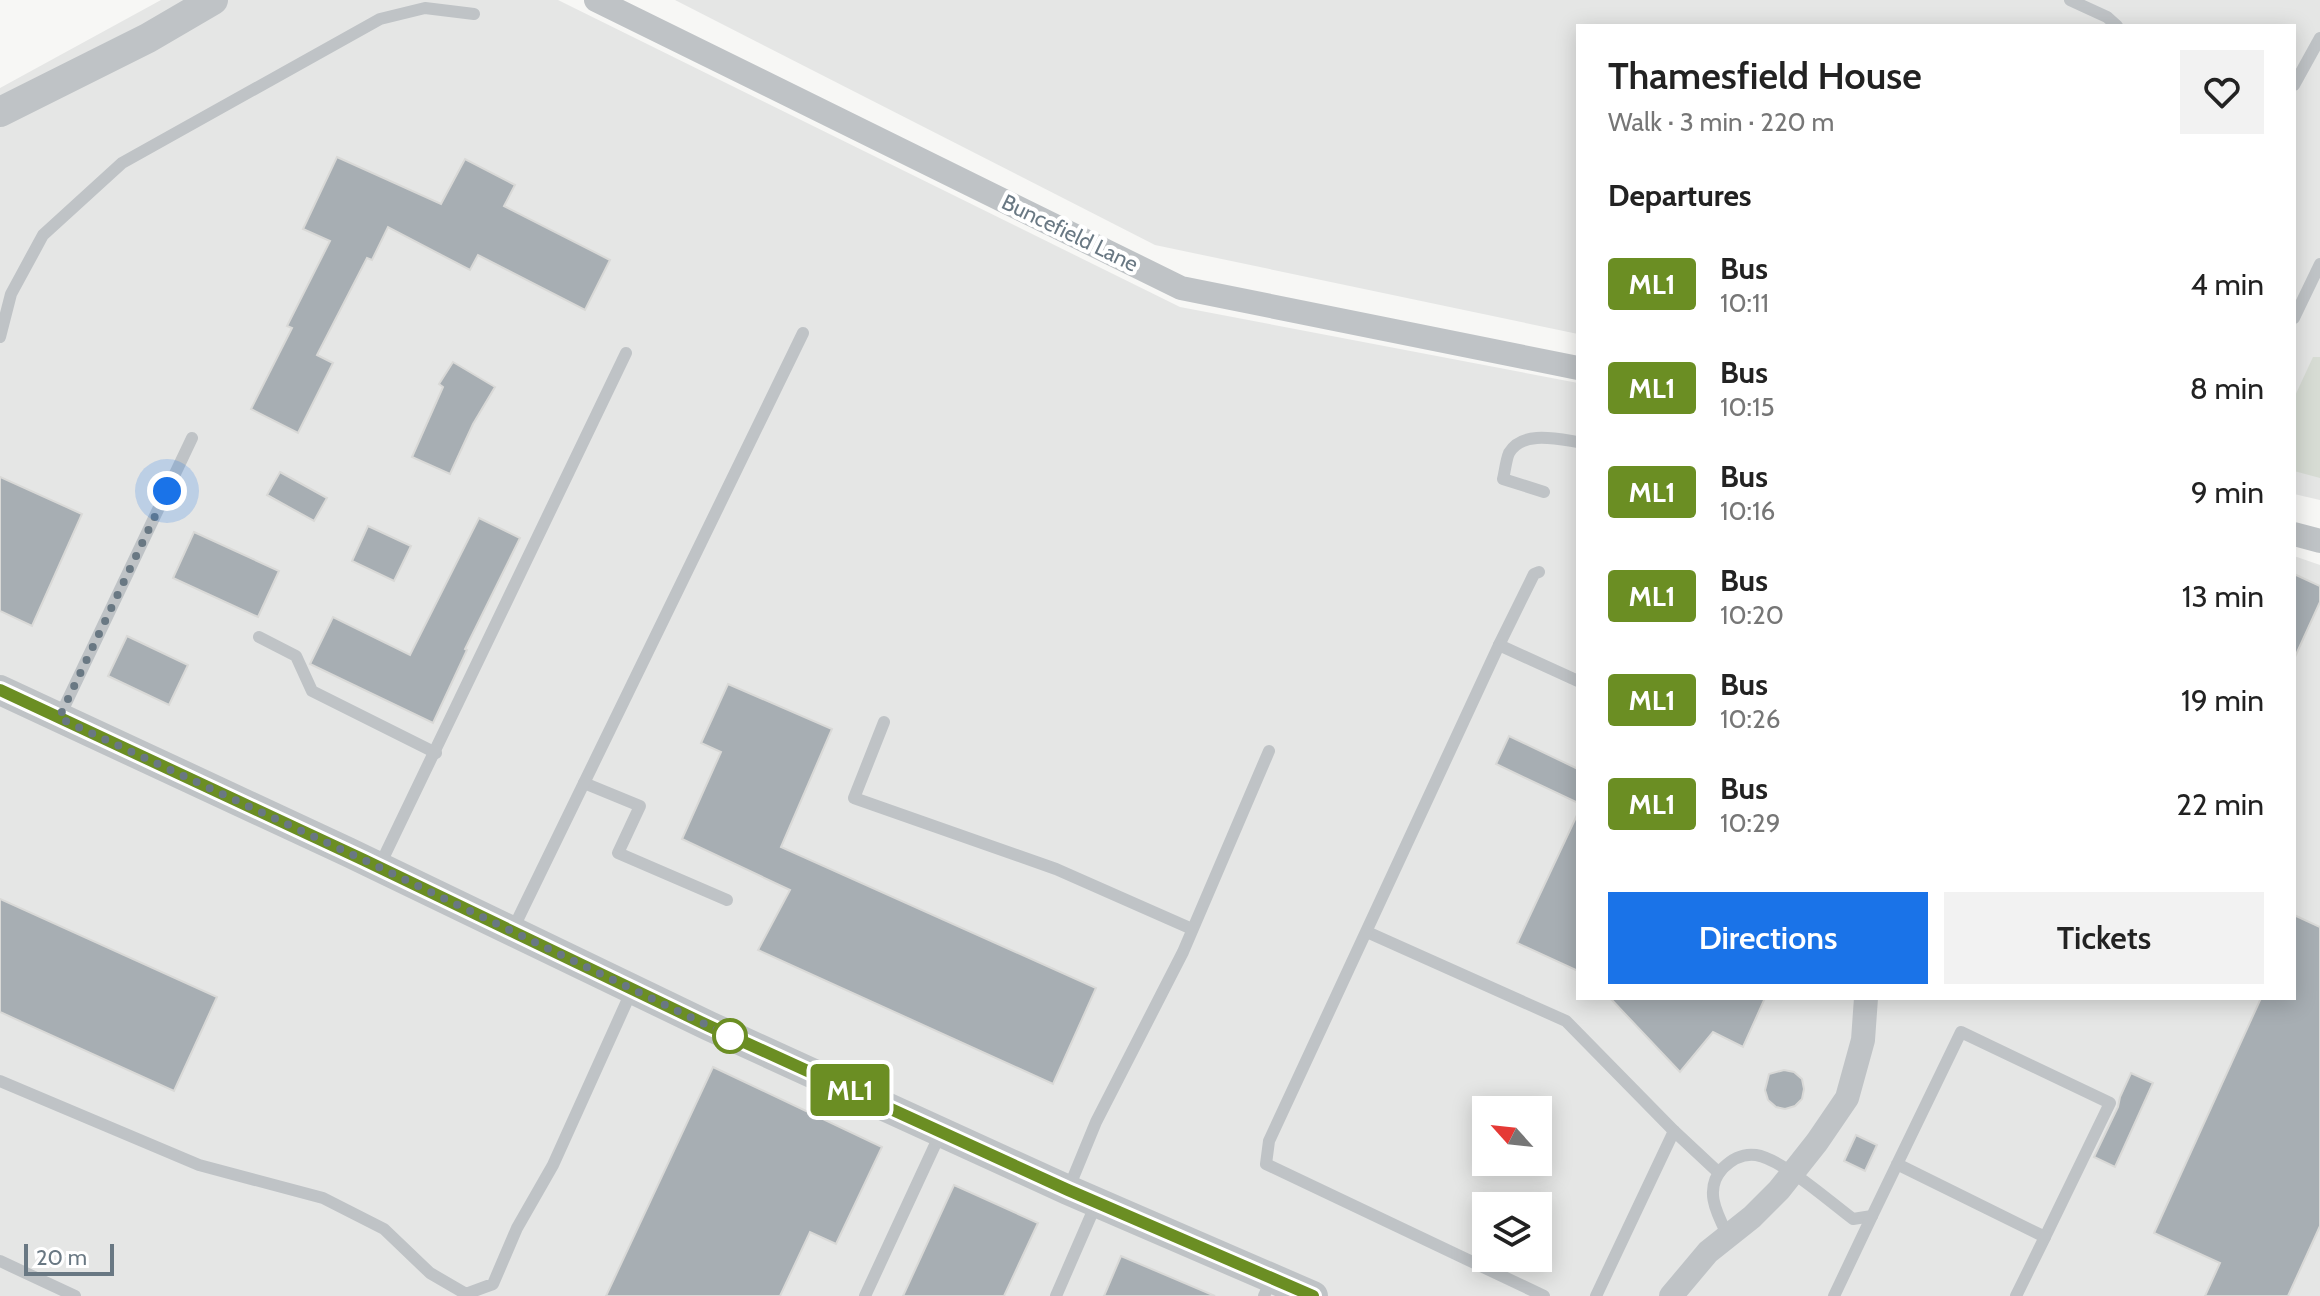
<!DOCTYPE html>
<meta charset="utf-8">
<style>
:root{--surface:#fff;--page:#f2f2f2;--text:#222;--muted:#767676;--accent:#1a73e8}
body{margin:0;font-family:Cabin,sans-serif;background:var(--page);color:var(--text);height:100vh;display:flex;flex-direction:column;font-size:30px;white-space:nowrap}
*{box-sizing:border-box;margin:0}
p{font-size:26px;color:var(--muted)}
.icon{flex:none;width:44px;height:44px;fill:none;stroke:currentColor;stroke-width:2;stroke-linecap:round;stroke-linejoin:round}
.map{position:relative;flex:1;overflow:hidden}
.panel{position:absolute;left:1576px;top:24px;width:720px;height:976px;display:flex;flex-direction:column;background:var(--surface);border-radius:0px;box-shadow:0 4px 20px #0003}
.panel>*{flex:none}
.badge{padding:0 16px;border-radius:6px;font-size:28px;line-height:52px}
.needle{width:52px;rotate:297deg}
.controls{position:absolute;left:1472px;top:1096px;display:grid;gap:16px}
.controls a{display:grid;place-items:center;width:80px;height:80px;border-radius:0px;background:var(--surface);box-shadow:0 4px 20px #0003;font-size:40px}
.scale{position:absolute;left:24px;bottom:20px;width:90px;box-sizing:border-box;padding-left:8px;border:4px solid #697883;border-top:0;font-size:22px;line-height:28px;white-space:nowrap;color:#697883;-webkit-text-stroke:6px #fff;paint-order:stroke}
.you{position:absolute;width:40px;height:40px;margin:-20px;border:6px solid #fff;border-radius:50%;background:#1a73e8;box-shadow:0 0 0 12px #1a73e833}
.map>.badge{position:absolute;translate:-50% -50%;box-shadow:0 0 0 4px #fff}
h2{padding:0 32px;font-size:30px;line-height:72px}
.round{display:grid;place-items:center;flex:none;width:84px;height:84px;border-radius:0px;background:var(--page)}
.overview{display:flex;align-items:center;justify-content:space-between;height:136px;padding:0 32px}
h1{font-size:38px;font-weight:600;line-height:60px}
.cta{display:flex;gap:16px;margin-top:auto;padding:16px 32px}
.cta a{flex:1;height:92px;border-radius:0px;background:var(--accent);color:#fff;font-size:32px;font-weight:600;line-height:92px;text-align:center}
.cta a+a{background:var(--page);color:var(--text)}
ul{padding:0;list-style:none}
li{display:flex;align-items:center;gap:24px;height:104px;padding:0 32px}
li div{flex:1}
li b{display:block;font-size:30px}
li em{font-style:normal}
li .badge{min-width:88px;font-weight:700;text-align:center}
.map>svg:first-child{display:block}
.built{fill:#e5e6e5;fill-rule:evenodd}
.green{fill:#d7dcd4}
.building{fill:#a7aeb3;stroke:#d9d9d7;stroke-width:2}
.lines{fill:none;stroke-linecap:round;stroke-linejoin:round}
.service{stroke:#bfc3c6;stroke-width:12}
.minor{stroke:#bfc3c6;stroke-width:24}
.tertiary{stroke:#bfc3c6;stroke-width:30}
.line-casing{stroke:#fff;stroke-width:18}
.line{stroke:#6b8e23;stroke-width:12}
.walk{stroke:#697883;stroke-width:8;stroke-dasharray:0 14.4}
.stop-dot{fill:#fff;stroke:#6b8e23;stroke-width:4}
.labels{text-anchor:middle;dominant-baseline:central;stroke-width:8;stroke-linejoin:round;paint-order:stroke}
.street-label{font-size:22px;fill:#697883;stroke:#fff}
</style>
<div class="map">
<svg width="2320" height="1296" viewBox="0 0 2320 1296">
<rect width="100%" height="100%" fill="#f7f7f5"/>
<g class="built">
<path d="M161,0h397l622,307 398,76v615h716v-442l26,9v731h-2320v-1208zM1486,1110h52v52h-52zM1486,1206h52v52h-52z"/>
<polygon points="675,0 2320,0 2320,500 2294,494 2294,26 1578,26 1578,334 1155,245"/>
</g>
<polygon class="green" points="2313,357 2320,357 2320,478 2294,471 2294,398"/>
<g class="building">
<polygon points="337,157 441,204 465,159 515,185 504,206 610,260 585,310 478,255 470,270 388,227 372,260 367,258 317,355 333,363 298,433 251,409 292,328 287,326 330,241 303,229"/>
<polygon points="453,362 495,387 473,424 450,474 412,457 443,387 439,384"/>
<polygon points="280,472 327,498 314,521 267,495"/>
<polygon points="0,477 82,514 32,626 0,611"/>
<polygon points="479,518 520,538 465,649 467,650 433,723 310,664 333,617 410,655"/>
<polygon points="368,526 411,546 394,581 352,561"/>
<polygon points="194,532 279,571 258,617 173,578"/>
<polygon points="2294,574 2320,586 2320,602 2294,659"/>
<polygon points="127,636 188,665 169,705 108,676"/>
<polygon points="728,684 832,729 781,847 1096,988 1053,1084 758,950 790,890 682,839 721,752 701,743"/>
<polygon points="1509,736 1578,769 1578,803 1496,764"/>
<polygon points="1578,813 1578,971 1517,943"/>
<polygon points="0,899 217,997 174,1091 0,1012"/>
<polygon points="2294,915 2320,927 2320,1226 2288,1296 2205,1296 2220,1263 2154,1233 2261,998 2294,998"/>
<polygon points="1610,998 1765,998 1743,1047 1713,1032 1680,1072"/>
<polygon points="713,1067 882,1147 836,1244 810,1232 780,1296 606,1296"/>
<polygon points="1784,1070 1794,1072 1802,1079 1804,1089 1802,1099 1795,1106 1785,1109 1776,1107 1768,1100 1765,1090 1769,1074"/>
<polygon points="2131,1073 2153,1083 2115,1167 2094,1157 2118,1107 2120,1097"/>
<polygon points="1856,1135 1877,1145 1865,1171 1844,1161"/>
<polygon points="954,1185 1038,1223 1004,1296 903,1296"/>
<polygon points="1121,1256 1215,1296 1104,1296"/>
</g>
<g class="lines">
<g class="service">
<polyline points="2070,0 2107,17 2117,26"/>
<polyline points="2294,85 2320,38"/>
<polyline points="2294,318 2320,264"/>
<polyline points="0,337 11,294 43,235 122,163 380,19 425,8 474,14"/>
<path d="M1544,492l-41,-13c2,-8 3,-19 6,-26 13,-23 49,-14 69,-11"/>
<polyline points="259,637 296,656 312,691 436,753"/>
<polyline points="1499,645 1534,574 1539,572"/>
<polyline points="59,718 192,438"/>
<polyline points="884,722 854,798 1056,869 1192,929"/>
<polyline points="584,783 640,806 618,853 727,900"/>
<polyline points="379,867 626,353"/>
<polyline points="512,931 803,333"/>
<polyline points="1367,932 1566,1021 1674,1131 1719,1173"/>
<polyline points="0,1081 199,1165 323,1198 384,1229 430,1273 466,1294 493,1284 517,1228 553,1165 632,990"/>
<polyline points="1068,1190 1096,1122 1183,952 1269,751"/>
<path d="M1728,1236c-11,-22 -25,-47 -5,-68 9,-9 19,-15 33,-13 26,4 74,47 97,64l19,-3 89,-184 149,71 -65,134 -148,-73"/>
<polyline points="0,1261 75,1296"/>
<polyline points="865,1296 941,1132"/>
<polyline points="1056,1296 1096,1204"/>
<polyline points="1264,1296 1272,1278"/>
<polyline points="1544,1296 1266,1164 1269,1141 1499,645 1578,681"/>
<polyline points="1596,1296 1674,1131"/>
<polyline points="1834,1296 1872,1216"/>
<polyline points="2016,1296 2045,1237"/>
</g>
<g class="minor">
<polyline points="596,0 1181,288 1578,368"/>
<polyline points="2294,534 2320,541"/>
<polyline points="1671,1296 1708,1252 1752,1217 1779,1190 1817,1142 1847,1098 1863,1040 1866,998"/>
</g>
<g class="tertiary">
<polyline points="0,112 148,38 213,0"/>
<polyline points="0,690 348,852 709,1026 1068,1190 1313,1296"/>
</g>
</g>
<g class="lines">
<g class="line-casing">
<polyline id="line" points="0,690 364,860 709,1026 1068,1190 1313,1296"/>
</g>
<use href="#line" class="line"/>
<polyline class="walk" points="167,491 59,718 364,860 738,1040 730,1036"/>
</g>
<circle class="stop-dot" cx="730" cy="1036" r="16"/>
<g class="labels">
<g class="street-label">
<text transform="translate(1070 233) rotate(26)">Buncefield Lane</text>
</g>
</g>
</svg>
<div class="controls">
<a><svg class="needle" viewBox="-14 -14 28 28"><path d="M0-13l5 13h-10z" fill="#e53935"/><path d="M0 13l5-13h-10z" fill="#767676"/></svg></a>
<a><svg class="icon" aria-label="layers" viewBox="0 0 24 24"><path d="M12 4l9 5-9 5-9-5zM3 14l9 5 9-5"/></svg></a>
</div>
<div class="scale">20 m</div>
<div class="you" style="left:167px;top:491px"></div>
<b class="badge" style="left:850px;top:1090px;background:#6b8e23;color:#fff">ML1</b>
<section class="panel">
<div class="overview"><div><h1>Thamesfield House</h1><p>Walk · 3 min · 220 m</p></div><a class="round"><svg class="icon" aria-label="heart" viewBox="0 0 24 24"><path d="M12 20l-8-8c-3-5 5-10 8-4 3-6 11-1 8 4z"/></svg></a></div>
<h2>Departures</h2>
<ul>
<li><span class="badge" style="background:#6b8e23;color:#fff">ML1</span><div><b>Bus</b><p>10:11</p></div><em>4 min</em></li>
<li><span class="badge" style="background:#6b8e23;color:#fff">ML1</span><div><b>Bus</b><p>10:15</p></div><em>8 min</em></li>
<li><span class="badge" style="background:#6b8e23;color:#fff">ML1</span><div><b>Bus</b><p>10:16</p></div><em>9 min</em></li>
<li><span class="badge" style="background:#6b8e23;color:#fff">ML1</span><div><b>Bus</b><p>10:20</p></div><em>13 min</em></li>
<li><span class="badge" style="background:#6b8e23;color:#fff">ML1</span><div><b>Bus</b><p>10:26</p></div><em>19 min</em></li>
<li><span class="badge" style="background:#6b8e23;color:#fff">ML1</span><div><b>Bus</b><p>10:29</p></div><em>22 min</em></li>
</ul>
<div class="cta"><a>Directions</a><a>Tickets</a></div>
</section>
</div>
